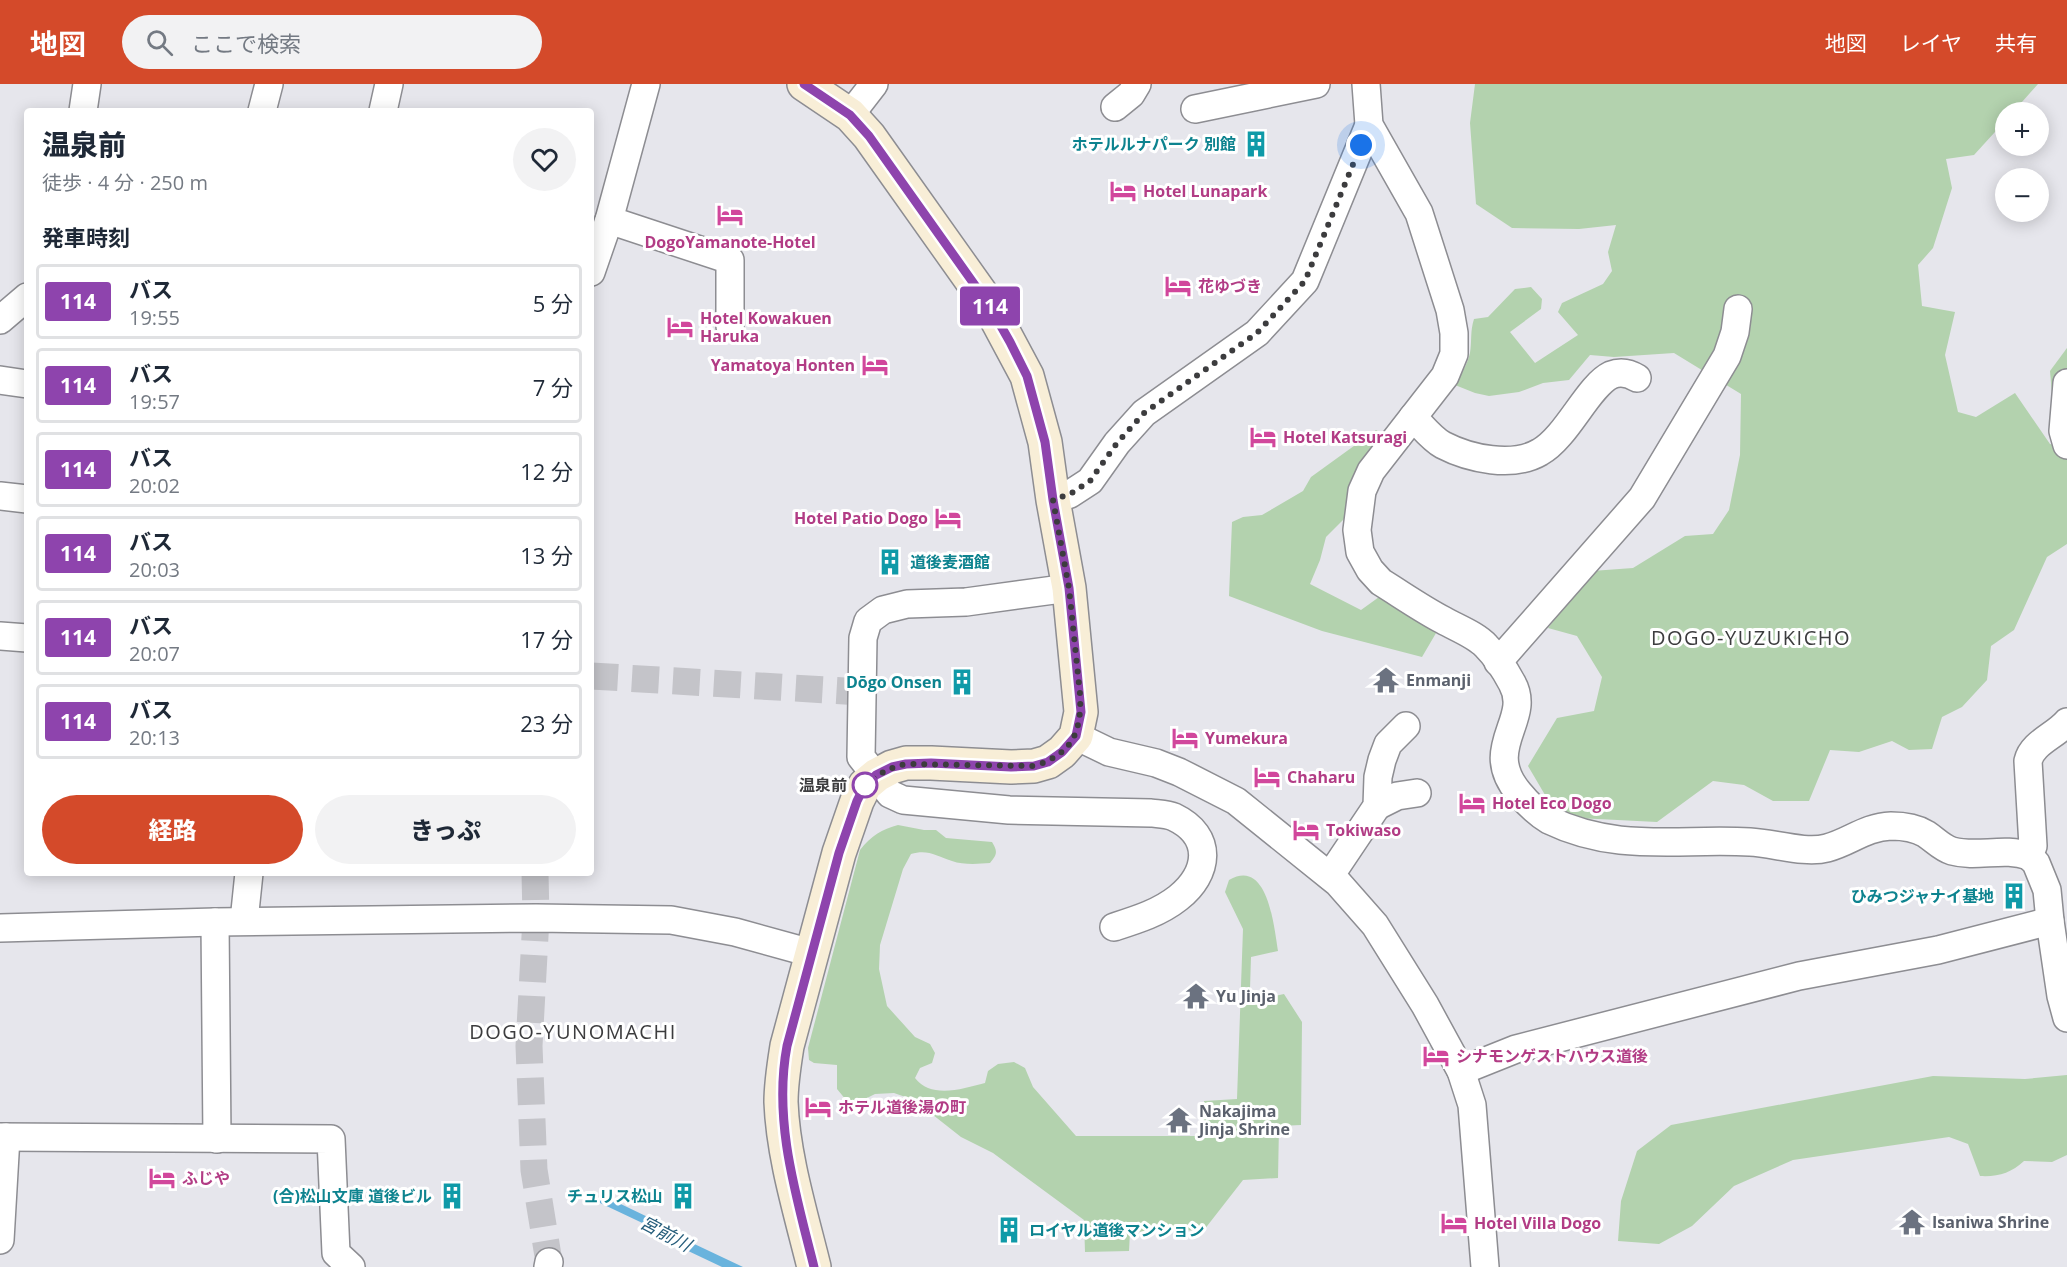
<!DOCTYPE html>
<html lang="ja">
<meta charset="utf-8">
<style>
:root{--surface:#fff;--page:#f2f2f3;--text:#1f2937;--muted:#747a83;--line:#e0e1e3;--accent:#d44a2a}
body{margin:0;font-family:"Open Sans","Noto Sans JP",sans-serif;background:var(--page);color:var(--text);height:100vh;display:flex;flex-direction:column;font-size:22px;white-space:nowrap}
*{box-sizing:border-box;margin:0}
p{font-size:20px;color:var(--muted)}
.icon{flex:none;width:33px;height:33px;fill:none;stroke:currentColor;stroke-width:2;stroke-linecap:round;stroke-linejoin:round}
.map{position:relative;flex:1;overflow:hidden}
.drawer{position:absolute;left:24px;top:24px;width:570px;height:768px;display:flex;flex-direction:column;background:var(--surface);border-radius:6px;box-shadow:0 3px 15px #0003}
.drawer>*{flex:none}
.badge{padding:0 12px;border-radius:4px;font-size:21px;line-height:39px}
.tools{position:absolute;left:1995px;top:18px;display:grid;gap:12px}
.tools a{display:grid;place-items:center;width:54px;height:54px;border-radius:50%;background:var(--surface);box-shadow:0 3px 15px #0003;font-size:30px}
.you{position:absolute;width:30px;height:30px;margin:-15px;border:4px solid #fff;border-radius:50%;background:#1a73e8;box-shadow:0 0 0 9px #1a73e833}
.map>.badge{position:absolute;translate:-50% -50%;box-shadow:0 0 0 3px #fff}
h2{padding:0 18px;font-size:22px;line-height:54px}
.round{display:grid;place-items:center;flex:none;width:63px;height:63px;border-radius:32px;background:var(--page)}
.head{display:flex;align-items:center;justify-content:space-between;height:102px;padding:0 18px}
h1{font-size:28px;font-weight:800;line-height:45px}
.action{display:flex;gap:12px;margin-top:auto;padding:12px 18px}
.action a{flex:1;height:69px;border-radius:36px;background:var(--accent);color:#fff;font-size:24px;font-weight:800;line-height:69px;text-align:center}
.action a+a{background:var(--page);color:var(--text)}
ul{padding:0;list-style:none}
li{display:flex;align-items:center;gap:18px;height:75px;margin:0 12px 9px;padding:0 6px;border:3px solid var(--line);border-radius:6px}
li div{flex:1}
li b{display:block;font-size:22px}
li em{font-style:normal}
li .badge{min-width:66px;font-weight:700;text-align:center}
header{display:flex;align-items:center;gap:36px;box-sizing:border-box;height:84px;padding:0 30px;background:var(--accent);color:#fff}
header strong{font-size:28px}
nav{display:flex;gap:33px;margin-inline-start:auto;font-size:21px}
.search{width:420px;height:54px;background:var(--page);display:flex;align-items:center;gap:15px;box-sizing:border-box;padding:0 21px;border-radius:33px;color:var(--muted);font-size:22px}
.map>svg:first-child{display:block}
.green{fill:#b3d2ae}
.water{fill:#69b3dd}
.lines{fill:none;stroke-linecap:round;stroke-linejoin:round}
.street-tunnel{stroke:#c4c4c9;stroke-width:27;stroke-dasharray:27 14;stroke-linecap:butt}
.street-casing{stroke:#8d8d92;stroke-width:30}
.secondary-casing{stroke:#8d8d92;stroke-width:36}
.street{stroke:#fff;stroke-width:27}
.secondary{stroke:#f8eed7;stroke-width:33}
.line-casing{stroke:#fff;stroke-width:14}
.line{stroke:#8e44ad;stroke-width:9}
.walk{stroke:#3c3c3e;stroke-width:6;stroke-dasharray:0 10.8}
.stop-dot{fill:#fff;stroke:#8e44ad;stroke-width:3}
.labels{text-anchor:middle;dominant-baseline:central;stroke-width:6;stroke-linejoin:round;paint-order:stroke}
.culture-label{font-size:16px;font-weight:bold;fill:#0d838f;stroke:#fff;text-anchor:end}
.hotel-label{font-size:16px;font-weight:bold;fill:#b23c85;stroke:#fff;text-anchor:start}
.worship-label{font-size:16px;font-weight:bold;fill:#5b616d;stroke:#fff;text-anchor:start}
.stop-label{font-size:16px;font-weight:bold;fill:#3c3c3e;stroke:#fff;text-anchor:end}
.water-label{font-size:18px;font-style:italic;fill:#265d7b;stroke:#fff}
.quarter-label{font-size:20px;letter-spacing:1.5px;fill:#3c3c3e;stroke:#fff}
</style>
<header>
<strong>地図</strong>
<div class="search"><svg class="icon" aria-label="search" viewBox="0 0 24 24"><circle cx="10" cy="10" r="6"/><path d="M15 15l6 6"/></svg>ここで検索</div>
<nav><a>地図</a><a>レイヤ</a><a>共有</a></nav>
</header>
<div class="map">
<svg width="2067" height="1183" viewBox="0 0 2067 1183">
<rect width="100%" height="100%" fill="#e6e6ec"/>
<g class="green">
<path d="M1475,0h563l-25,28h-7l-1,9 -31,34 -28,4 6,29 -19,60 -15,17 4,41 33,6 -10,43 13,57 18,5 39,-24 35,51 17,4v96l-20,13 -33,73 -23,16 -4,34 -25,27 -20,10 -10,32 -23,1 -17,-9 -33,11 -29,-2 -21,51h-36l-29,-16 -31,-4 -56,41 -99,-5 -30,-51 29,-48 37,-7 8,-34 -25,-41 -29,-8 44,-57 41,-3 52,-32 28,-2 16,-24 11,-55 1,-61 -67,-41 -60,4 -24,-2 -21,25 -26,3 -24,9 -30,4 -14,-3 -20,-8c6,-10 12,-20 15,-32 2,-12 0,-22 4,-34l14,-2 27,-28 16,-2 11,12 -1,10 -31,23 25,31 43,-28 -20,-23 4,-9 41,-19 9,-13 -4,-19 8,-27 -37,4 -67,-1 -36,-24 -6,-81z"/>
<polygon points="2067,264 2067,344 2054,334 2050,287"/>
<polygon points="1376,346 1384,351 1351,406 1344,435 1326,453 1320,476 1310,500 1361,526 1386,508 1439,544 1422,573 1322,547 1229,512 1232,438 1243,433 1262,431 1303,407 1311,393"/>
<path d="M898,741l26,5h12l10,8 46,4c6,10 5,12 -2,21 -12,1 -27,2 -38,-2 -16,-5 -24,-12 -41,-7l-8,15 -23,76 -1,24 8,37 28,31 15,7 5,9 -3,10 -12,5 -5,10c16,21 47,11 70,5l3,-12 10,-7 16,-2 11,6 8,19 43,49h127l1,-35 33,-2 6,-170 -18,-37 4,-12c39,-23 45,47 49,71l-27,6 -1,32 11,10 23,-5 18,28 -1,103 -22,1 -1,52 -35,2 -39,50 -74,2 -1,19 -44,1 -1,-32 -91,-67 -32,-16 -47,-37 -20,-7 -19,1 -24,12 -14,-17v-24l-23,-2 -5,-3 -1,-12 52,-198c11,-14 22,-21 38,-25z"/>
<path d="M2067,991v80l-15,7 -28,-1c-13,12 -26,16 -44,15l-12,-32 -19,-7 -156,23 -59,26 -42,40 -33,18 -41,-3 3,-40 16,-50 34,-26 262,-49 92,3z"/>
</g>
<polygon class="water" points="602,1111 679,1148 688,1157 743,1183 722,1183 684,1165 672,1153 598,1118"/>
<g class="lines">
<g class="street-tunnel">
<polyline points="591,592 861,608"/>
<polyline points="535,789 536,834 529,962 534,1086 549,1178"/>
</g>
<g class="street-casing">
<g id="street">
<path d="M1366,0l3,41 50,88 31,97 4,23v21l-9,22 -74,95 -9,20 -5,39 3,22 10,18 11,12c21,13 41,27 62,38 14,8 33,15 43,26 10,10 19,24 26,37 21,37 -32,64 7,110 9,11 18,20 30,27 68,33 130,18 201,22 23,1 55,12 77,6 23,-6 38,-21 64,-22 11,0 25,2 35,8 9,6 16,14 26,17 25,7 52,-4 77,5l4,-10 -5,-85c4,-18 27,-25 39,-39"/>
<polyline points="1115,23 1131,10 1137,0"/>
<polyline points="1195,25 1316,0"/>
<polyline points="83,27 87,0"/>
<polyline points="262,27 269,0"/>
<polyline points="383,27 389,0"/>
<polyline points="850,31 874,0"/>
<polyline points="609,136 730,176 730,242"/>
<polyline points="591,188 609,136 646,0"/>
<polyline points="0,236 27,213"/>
<polyline points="0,296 27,300"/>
<polyline points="2067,299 2063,347 2067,361"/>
<path d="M1413,333c9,9 19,22 30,28 27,14 70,23 97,7 27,-15 48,-66 71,-77 10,-4 18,-2 26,3"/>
<polyline points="0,412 27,415"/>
<polyline points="1053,416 1070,410 1090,397 1117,359 1144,329 1257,249 1305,197 1369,41"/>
<path d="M1069,504l-103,14 -59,2 -24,6 -15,11 -5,17 -2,119 29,37 13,6 106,10 142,3c7,1 16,1 23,4 40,19 35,57 4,81 -19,15 -42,22 -64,29"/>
<polyline points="0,552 27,554"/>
<polyline points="1498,578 1642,414 1727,272 1735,248 1738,225"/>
<polyline points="1076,652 1109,668 1156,679 1179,688 1236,717 1338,799 1375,841 1425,921 1461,987 1472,1021 1485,1183"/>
<polyline points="1377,722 1397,712 1417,709"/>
<polyline points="2029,772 2036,779 2047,806 2050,837 2061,912 2067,934"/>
<polyline points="1330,792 1377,722 1378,693 1382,676 1388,660 1406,642"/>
<polyline points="244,837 249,789"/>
<polyline points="215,838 217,1055"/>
<polyline points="0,844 215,838 536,834 671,836 735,848 811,869"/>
<polyline points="1461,987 1516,965 1799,892 1938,866 2050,837"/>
<polyline points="0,1053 331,1055 336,1169 351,1183"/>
<polyline points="0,1156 6,1053"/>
<polyline points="548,1183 549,1178"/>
</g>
</g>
<g class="secondary-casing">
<path id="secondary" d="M804,0l46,31 19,21 120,169 38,71 18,66 8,58 16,88 12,124 -5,24 -14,16 -14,10 -14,4 -23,1 -80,-4h-25l-14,4 -15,8 -12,10 -8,16 -18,52 -52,193c-3,19 -6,37 -6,56 2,54 20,112 33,165"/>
</g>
<use href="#street" class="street"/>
<use href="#secondary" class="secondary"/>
</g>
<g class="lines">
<g class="line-casing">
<path id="line" d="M804,0l46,31 19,21 120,169 21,37 17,34 18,66 8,58 16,88 12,124 -5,24 -14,16 -14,10 -14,4 -23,1 -80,-4 -25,1 -14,3 -16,8 -11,10 -8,16 -18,52 -52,193c-14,75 9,149 27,221"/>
</g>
<use href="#line" class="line"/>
<path class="walk" d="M865,701c14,-11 23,-17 41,-21l128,2c38,-12 48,-33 46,-72l-11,-106 -16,-88 17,-6 20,-13 27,-38 27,-30 113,-80 48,-52 56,-136"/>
</g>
<defs>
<g id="building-bare" transform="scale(2.07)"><path d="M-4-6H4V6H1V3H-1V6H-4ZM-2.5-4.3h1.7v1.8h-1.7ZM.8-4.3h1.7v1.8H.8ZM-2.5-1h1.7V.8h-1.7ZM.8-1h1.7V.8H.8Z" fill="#0f9aa8" stroke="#fff" stroke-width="2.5" paint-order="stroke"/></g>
<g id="hotel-bare" transform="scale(2.07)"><path d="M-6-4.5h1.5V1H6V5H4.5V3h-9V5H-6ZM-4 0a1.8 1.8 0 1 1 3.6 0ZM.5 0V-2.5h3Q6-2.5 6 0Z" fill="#d1479c" stroke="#fff" stroke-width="2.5" paint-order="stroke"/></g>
<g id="temple-bare" transform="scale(2.07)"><path d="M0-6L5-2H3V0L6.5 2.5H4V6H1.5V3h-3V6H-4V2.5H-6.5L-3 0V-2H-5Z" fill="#6b7280" stroke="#fff" stroke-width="2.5" paint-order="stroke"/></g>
</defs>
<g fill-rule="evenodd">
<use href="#building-bare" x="1256" y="60"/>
<use href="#hotel-bare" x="1123" y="107"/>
<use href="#hotel-bare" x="730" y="131"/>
<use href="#hotel-bare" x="1178" y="202"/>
<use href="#hotel-bare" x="680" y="243"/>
<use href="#hotel-bare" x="875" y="281"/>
<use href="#hotel-bare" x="1263" y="353"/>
<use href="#hotel-bare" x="948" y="434"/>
<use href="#building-bare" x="890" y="478"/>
<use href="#temple-bare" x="1386" y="596"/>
<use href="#building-bare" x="962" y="598"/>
<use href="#hotel-bare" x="1185" y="654"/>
<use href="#hotel-bare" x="1267" y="693"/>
<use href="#hotel-bare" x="1472" y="719"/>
<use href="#hotel-bare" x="1306" y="746"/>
<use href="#building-bare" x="2014" y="812"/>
<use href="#temple-bare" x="1196" y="912"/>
<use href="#hotel-bare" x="1436" y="972"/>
<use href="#hotel-bare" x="818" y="1023"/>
<use href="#temple-bare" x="1179" y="1036"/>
<use href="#hotel-bare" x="162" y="1094"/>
<use href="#building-bare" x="452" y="1112"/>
<use href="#building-bare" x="683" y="1112"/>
<use href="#temple-bare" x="1912" y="1138"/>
<use href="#hotel-bare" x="1454" y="1139"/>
<use href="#building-bare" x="1009" y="1146"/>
</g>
<circle class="stop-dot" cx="865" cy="701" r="12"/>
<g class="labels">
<g class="culture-label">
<text x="1236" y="60">ホテルルナパーク 別館</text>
<text x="910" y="478" text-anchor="start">道後麦酒館</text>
<text x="942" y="598">Dōgo Onsen</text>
<text x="1994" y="812">ひみつジャナイ基地</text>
<text x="432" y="1112">(合)松山文庫 道後ビル</text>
<text x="663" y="1112">チュリス松山</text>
<text x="1029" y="1146" text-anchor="start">ロイヤル道後マンション</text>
</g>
<g class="hotel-label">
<text x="1143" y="107">Hotel Lunapark</text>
<text x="730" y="158" text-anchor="middle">DogoYamanote-Hotel</text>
<text x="1198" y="202">花ゆづき</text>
<text x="700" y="234">Hotel Kowakuen<tspan x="700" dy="18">Haruka</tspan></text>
<text x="855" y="281" text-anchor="end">Yamatoya Honten</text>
<text x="1283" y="353">Hotel Katsuragi</text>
<text x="928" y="434" text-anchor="end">Hotel Patio Dogo</text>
<text x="1205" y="654">Yumekura</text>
<text x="1287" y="693">Chaharu</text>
<text x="1492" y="719">Hotel Eco Dogo</text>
<text x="1326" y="746">Tokiwaso</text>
<text x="1456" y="972">シナモンゲストハウス道後</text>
<text x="838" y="1023">ホテル道後湯の町</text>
<text x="182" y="1094">ふじや</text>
<text x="1474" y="1139">Hotel Villa Dogo</text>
</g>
<g class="worship-label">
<text x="1406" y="596">Enmanji</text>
<text x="1216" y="912">Yu Jinja</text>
<text x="1199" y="1027">Nakajima<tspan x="1199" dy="18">Jinja Shrine</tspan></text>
<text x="1932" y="1138">Isaniwa Shrine</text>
</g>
<g class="stop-label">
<text x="847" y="701">温泉前</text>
</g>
<g class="water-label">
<text transform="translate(666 1149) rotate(28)">宮前川</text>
</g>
<g class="quarter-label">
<text x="1751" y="553">DOGO-YUZUKICHO</text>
<text x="573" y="947">DOGO-YUNOMACHI</text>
</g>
</g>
</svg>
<div class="tools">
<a>+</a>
<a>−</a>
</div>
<div class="you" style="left:1361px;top:61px"></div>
<b class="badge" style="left:990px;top:222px;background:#8e44ad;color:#fff">114</b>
<section class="drawer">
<div class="head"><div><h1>温泉前</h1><p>徒歩 · 4 分 · 250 m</p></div><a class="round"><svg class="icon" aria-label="heart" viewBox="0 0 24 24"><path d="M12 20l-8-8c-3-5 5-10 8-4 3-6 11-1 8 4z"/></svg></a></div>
<h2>発車時刻</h2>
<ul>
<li><span class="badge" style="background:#8e44ad;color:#fff">114</span><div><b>バス</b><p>19:55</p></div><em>5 分</em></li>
<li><span class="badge" style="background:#8e44ad;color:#fff">114</span><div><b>バス</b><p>19:57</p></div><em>7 分</em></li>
<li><span class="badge" style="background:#8e44ad;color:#fff">114</span><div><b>バス</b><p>20:02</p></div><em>12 分</em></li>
<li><span class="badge" style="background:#8e44ad;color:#fff">114</span><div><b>バス</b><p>20:03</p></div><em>13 分</em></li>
<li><span class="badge" style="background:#8e44ad;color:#fff">114</span><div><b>バス</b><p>20:07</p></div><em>17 分</em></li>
<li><span class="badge" style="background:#8e44ad;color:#fff">114</span><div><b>バス</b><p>20:13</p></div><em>23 分</em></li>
</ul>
<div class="action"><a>経路</a><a>きっぷ</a></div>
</section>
</div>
